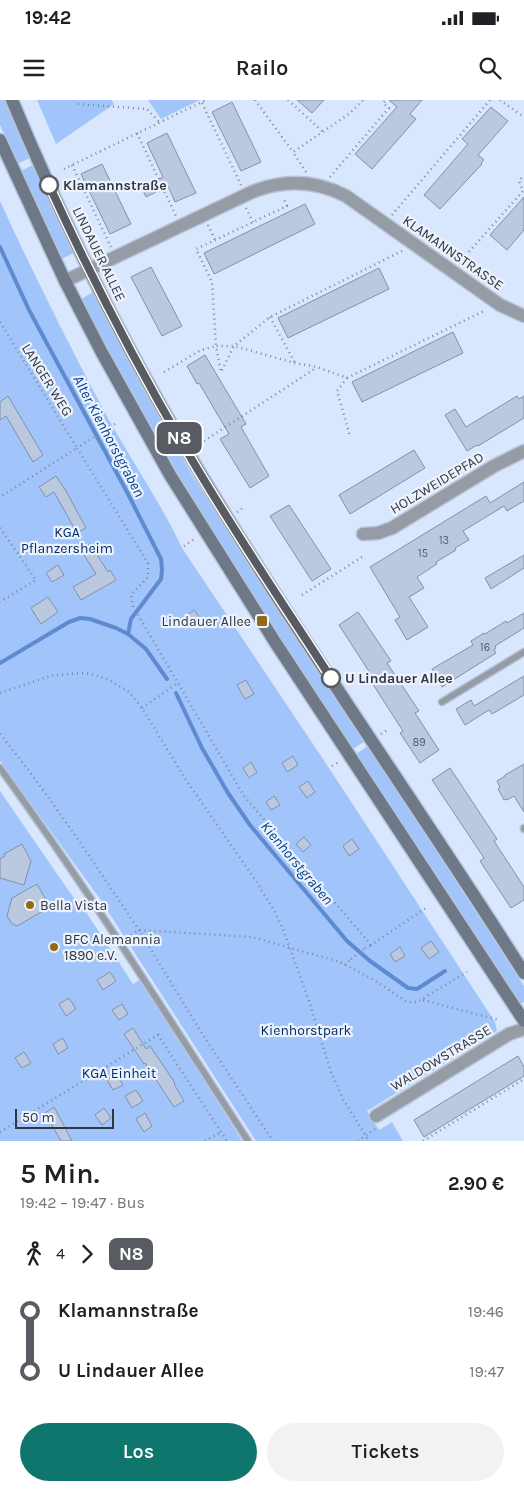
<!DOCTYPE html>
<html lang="de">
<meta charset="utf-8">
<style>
:root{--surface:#fff;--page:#f2f2f2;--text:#202124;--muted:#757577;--accent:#0f766e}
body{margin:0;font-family:Karla,sans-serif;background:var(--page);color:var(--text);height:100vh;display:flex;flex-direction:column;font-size:19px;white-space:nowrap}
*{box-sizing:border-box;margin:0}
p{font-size:16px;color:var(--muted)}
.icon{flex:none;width:28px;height:28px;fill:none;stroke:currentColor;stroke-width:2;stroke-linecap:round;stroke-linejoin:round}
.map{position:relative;height:1041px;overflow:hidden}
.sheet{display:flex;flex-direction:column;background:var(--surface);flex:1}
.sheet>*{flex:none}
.badge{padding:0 10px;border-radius:8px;font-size:18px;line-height:32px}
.scale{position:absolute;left:15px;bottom:12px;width:99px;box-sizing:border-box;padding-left:5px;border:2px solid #313740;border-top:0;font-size:14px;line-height:18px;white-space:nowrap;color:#313740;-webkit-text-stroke:4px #edf3fd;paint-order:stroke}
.map>.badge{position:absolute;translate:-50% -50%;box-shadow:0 0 0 2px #fff}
.legs{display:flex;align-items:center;gap:8px;height:55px;padding:0 20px;font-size:16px}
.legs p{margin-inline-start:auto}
.headline{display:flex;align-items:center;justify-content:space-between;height:85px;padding:0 20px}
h1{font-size:28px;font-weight:600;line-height:38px}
.button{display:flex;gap:10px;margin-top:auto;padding:10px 20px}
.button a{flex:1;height:58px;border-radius:30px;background:var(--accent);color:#fff;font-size:20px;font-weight:600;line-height:58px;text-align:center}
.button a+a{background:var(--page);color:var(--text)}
ul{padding:0 20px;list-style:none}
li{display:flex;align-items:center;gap:18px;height:60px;font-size:19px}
li i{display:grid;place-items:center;width:8px;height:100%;margin:0 6px;background:currentColor}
li i::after{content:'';width:12px;height:12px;margin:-6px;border:4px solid;border-radius:50%;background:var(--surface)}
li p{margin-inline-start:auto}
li:first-child i{background:linear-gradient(#0000 50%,currentColor 0)}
li:last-child i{background:linear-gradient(currentColor 50%,#0000 0)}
.status{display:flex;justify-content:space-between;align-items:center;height:35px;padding:0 25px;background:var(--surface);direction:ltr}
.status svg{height:14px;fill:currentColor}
header{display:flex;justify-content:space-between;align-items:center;height:65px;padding:0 20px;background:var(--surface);font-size:22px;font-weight:600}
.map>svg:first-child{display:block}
.green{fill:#a1c5fb}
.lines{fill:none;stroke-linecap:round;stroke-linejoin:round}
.stream{stroke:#5e8bcf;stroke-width:4}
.building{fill:#bac9df;stroke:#8391a6}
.lane-casing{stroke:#b7c4d7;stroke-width:9}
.street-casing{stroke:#b7c4d7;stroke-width:15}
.secondary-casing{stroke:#b7c4d7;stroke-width:15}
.path{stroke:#7e8897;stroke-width:2.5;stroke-dasharray:1 4;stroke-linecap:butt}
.lane{stroke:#969ca5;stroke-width:6}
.street{stroke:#969ca5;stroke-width:12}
.secondary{stroke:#6f7886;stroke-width:12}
.path-bridge{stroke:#7e8897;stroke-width:2.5;stroke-dasharray:1 4;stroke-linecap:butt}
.line-1-casing{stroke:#fff;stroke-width:11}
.line-1{stroke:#595b62;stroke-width:8}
.stop-1-dot{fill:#fff;stroke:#595b62;stroke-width:2.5}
.poi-dot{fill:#946915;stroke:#edf3fd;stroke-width:2}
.labels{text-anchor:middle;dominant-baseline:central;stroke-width:4.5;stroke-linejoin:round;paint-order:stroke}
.number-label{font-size:11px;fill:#535c68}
.stop-label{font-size:14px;font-weight:bold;fill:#313740;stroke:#edf3fd;text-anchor:start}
.street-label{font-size:14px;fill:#313740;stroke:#edf3fd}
.park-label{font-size:14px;fill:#022e6a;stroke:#edf3fd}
.poi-label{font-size:14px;fill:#313740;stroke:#edf3fd;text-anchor:start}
.water-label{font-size:15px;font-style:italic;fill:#013f8e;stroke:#edf3fd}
</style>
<div class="status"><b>19:42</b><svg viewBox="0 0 49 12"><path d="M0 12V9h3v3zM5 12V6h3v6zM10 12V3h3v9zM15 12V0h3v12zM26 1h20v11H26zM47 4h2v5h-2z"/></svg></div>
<header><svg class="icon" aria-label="menu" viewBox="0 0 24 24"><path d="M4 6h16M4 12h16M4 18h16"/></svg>Railo<svg class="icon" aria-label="search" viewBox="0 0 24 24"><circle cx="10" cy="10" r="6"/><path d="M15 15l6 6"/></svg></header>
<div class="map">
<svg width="524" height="1041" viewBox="0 0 524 1041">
<rect width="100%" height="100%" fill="#d8e7fd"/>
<g class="green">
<polygon points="0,0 4,0 30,58 17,64 0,25"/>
<polygon points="37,0 111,0 114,4 56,44"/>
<polygon points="148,0 200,0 161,19"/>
<polygon points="33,65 74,153 61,159 20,71"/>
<path d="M0,101c32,70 67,140 103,208 25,47 56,90 79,139l149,223 164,251 2,9 -130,80 12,19 13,-8 11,19h-147l-156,-242 -100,-138z"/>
<path d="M93,192l47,91 52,92 173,266 -12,8c-55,-85 -112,-168 -165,-255 -38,-63 -73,-129 -107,-195z"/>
<polygon points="368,646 524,886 524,902 520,904 356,654"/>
<polygon points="0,691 82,810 84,809 133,884 141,879 242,1041 0,1041"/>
</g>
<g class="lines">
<g class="stream">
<polyline points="0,147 29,210 128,394 161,459 162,470 161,479 131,519 128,534"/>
<polyline points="0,563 69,522 80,518 90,519 116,528 128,534 146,549 167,579"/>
<polyline points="176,593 202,648 228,693 250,725 347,841 370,861 408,888 417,889 445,871"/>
</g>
</g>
<g class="building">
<polygon points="297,0 324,0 312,13"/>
<polygon points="389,0 422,0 410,14 416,19 372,69 355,54 397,7"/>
<polygon points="232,2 261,62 241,71 212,12"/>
<polygon points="491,7 508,21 478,55 484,60 481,63 482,64 440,109 424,95 468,44 462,39"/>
<polygon points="167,33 196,93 175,102 168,86 146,97 142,88 163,77 147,43"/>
<polygon points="102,64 131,124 110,134 81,74"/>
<polygon points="524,97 524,130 507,150 490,135"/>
<polygon points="305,104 315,124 214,174 204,153"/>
<polygon points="151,167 182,226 162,236 131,177"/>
<polygon points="379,168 389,189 288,238 278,218"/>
<polygon points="453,232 463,253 362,302 352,282"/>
<polygon points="205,255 246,324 241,327 269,376 250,388 220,339 229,334 199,283 197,284 187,266"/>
<polygon points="8,296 43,355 33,362 6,316 0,320 0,302"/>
<polygon points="517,296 519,299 524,296 524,318 478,346 477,345 467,351 445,315 455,309 466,327"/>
<polygon points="414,350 425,368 350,414 339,395"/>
<polygon points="56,376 66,391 86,428 77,433 54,392 46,397 39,387"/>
<polygon points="524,382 524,401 507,411 504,406 463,431 469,440 455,448 456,450 436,462 437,464 417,477 424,488 409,497 428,527 407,540 395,520 400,517 370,467 486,396 490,403"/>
<polygon points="289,405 331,469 312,481 270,416"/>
<polygon points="90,444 108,472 110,470 116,480 81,500 73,487 96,474 81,450"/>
<polygon points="524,455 524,468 491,489 485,478"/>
<polygon points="58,465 64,475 52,482 46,473"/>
<polygon points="48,497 58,512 41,524 31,508"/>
<polygon points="194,510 200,518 192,524 186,516"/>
<polygon points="358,512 391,561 387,563 419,611 415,613 439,650 420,663 400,633 403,631 367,575 370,573 339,525"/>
<polygon points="524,513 524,528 495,546 496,548 494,549 496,553 442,587 432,569 473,545 471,541 484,533 485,534 506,521 507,523"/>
<polygon points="524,576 524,595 492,614 489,610 465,625 456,609 471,600 474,606"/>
<polygon points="246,580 254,594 245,599 237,585"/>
<polygon points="293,656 298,665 287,672 282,663"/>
<polygon points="251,662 257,672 249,678 243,668"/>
<polygon points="524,664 524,712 514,696 507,700 506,699 504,700 498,689 500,687 497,681 505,676 505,675"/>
<polygon points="450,668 497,739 494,741 524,787 524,800 511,808 480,761 484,758 432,680"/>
<polygon points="308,681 315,692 307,698 299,687"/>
<polygon points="274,696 280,705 271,710 266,702"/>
<polygon points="304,737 311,745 303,752 296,744"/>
<polygon points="352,739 359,749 349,756 343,746"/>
<polygon points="22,744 31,761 24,785 0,778 0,759 5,756 4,754"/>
<polygon points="37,784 50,807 17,826 12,824 7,816 12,798"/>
<polygon points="431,841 439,852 429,859 421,848"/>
<polygon points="400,847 405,856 395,862 390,854"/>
<polygon points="110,872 116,881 103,890 97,880"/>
<polygon points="69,898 76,909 66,916 59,904"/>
<polygon points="122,904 128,914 119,920 112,910"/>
<polygon points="133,928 146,949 150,946 175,983 174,984 184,1001 174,1007 145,963 144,964 124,934"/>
<polygon points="63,938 68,948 58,954 53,944"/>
<polygon points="24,952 31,963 22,968 15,958"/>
<polygon points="518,956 524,967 524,976 424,1037 414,1020"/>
<polygon points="116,974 123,985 113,990 107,980"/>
<polygon points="136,990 143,1001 132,1008 125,996"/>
<polygon points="54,1007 72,1041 61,1041 45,1013"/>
<polygon points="104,1008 111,1018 102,1025 95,1015"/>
<polygon points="145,1013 152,1026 144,1032 136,1019"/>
</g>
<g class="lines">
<g class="lane-casing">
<g id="lane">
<polyline points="442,602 524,552"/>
<path d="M0,668c88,121 167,248 248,373"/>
<polyline points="524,729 524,728"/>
</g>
</g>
<g class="street-casing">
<g id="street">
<path d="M65,181l187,-89c32,-13 63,-12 94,4l154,109 24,11"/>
<polyline points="363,434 378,433 392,428 494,366 524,351"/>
<polyline points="376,1016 509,934 524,929"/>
</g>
</g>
<g class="secondary-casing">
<g id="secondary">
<path d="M12,0c50,120 108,238 175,351 105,178 226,347 337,522"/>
<polyline points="0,40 65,181 101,251 170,375 275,542 524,921"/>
</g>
</g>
<g class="path">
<polyline points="255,0 293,52"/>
<polyline points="288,0 322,31"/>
<polyline points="500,0 524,17"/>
<polyline points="202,3 241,85"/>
<polyline points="78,4 147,9 159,22"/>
<polyline points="137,33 176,116"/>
<polyline points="72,65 111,147"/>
<polyline points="64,69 206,0"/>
<polyline points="306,72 293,52 349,14 363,0"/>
<polyline points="330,77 389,8 383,3 386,0"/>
<polyline points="246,108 253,122"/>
<polyline points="392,115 490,0"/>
<polyline points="208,125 215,140"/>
<polyline points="402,151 270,217 234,246 221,272 216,246 234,246 295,263 317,267 347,278 484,211"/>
<polyline points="459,163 523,91 519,81 524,75"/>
<polyline points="270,217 295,263"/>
<polyline points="0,222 77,348 0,397"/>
<polyline points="164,272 201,250 216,246 212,182 196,149 287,106 283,97"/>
<polyline points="347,278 337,291 350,336"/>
<polyline points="115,324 77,348 148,463 148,477 131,495 133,506 244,696 371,845 426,808"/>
<polyline points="204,341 316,268"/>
<polyline points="237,412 244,407"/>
<polyline points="0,428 36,480 0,502"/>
<polyline points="184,446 196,438"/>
<polyline points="302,495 362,457"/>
<polyline points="0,593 50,576 81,573 91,574 105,578 128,591 142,608 186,680 256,781 275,812 283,829 309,901 331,972 343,999 369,1041"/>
<polyline points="142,608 179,582"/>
<polyline points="0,634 27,668 73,732 139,830 201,932 273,1041"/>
<polyline points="381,634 389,629"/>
<polyline points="332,666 339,662"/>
<polyline points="127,838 139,830 252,837 340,862 374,880 407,902 417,902 467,872"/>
<polyline points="365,848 371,845"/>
<polyline points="345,865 351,859"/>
<polyline points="423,900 499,920"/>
<polyline points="0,1032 158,935 227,1041"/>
<polyline points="205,1041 221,1032"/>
<polyline points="358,1041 375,1029"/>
<polyline points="423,1041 524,979"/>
</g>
<use href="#lane" class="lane"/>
<use href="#street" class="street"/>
<use href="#secondary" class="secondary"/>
<polyline class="path-bridge" points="351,859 365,848"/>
</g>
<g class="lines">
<g class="line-1-casing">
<path id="line-1" d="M49,85c41,90 86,177 136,263 45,78 97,154 146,230"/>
</g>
<use href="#line-1" class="line-1"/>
</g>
<g class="stop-1-dot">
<circle cx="49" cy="85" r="9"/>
<circle cx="331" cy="578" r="9"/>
</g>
<g class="poi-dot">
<rect x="256" y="515" width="12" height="12" rx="2.5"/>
<circle cx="30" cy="805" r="5"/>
<circle cx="54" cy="847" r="5"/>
</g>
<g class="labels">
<g class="number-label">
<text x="444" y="440">13</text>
<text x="423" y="453">15</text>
<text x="485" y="547">16</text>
<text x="419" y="642">89</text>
</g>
<g class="stop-label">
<text x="63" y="85">Klamannstraße</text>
<text x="345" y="578">U Lindauer Allee</text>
</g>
<g class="street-label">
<text transform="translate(453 153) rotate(35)">KLAMANNSTRASSE</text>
<text transform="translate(99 154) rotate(64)">LINDAUER ALLEE</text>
<text transform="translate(47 280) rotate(58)">LANGER WEG</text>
<text transform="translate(437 383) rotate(-31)">HOLZWEIDEPFAD</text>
<text transform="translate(441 958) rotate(-31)">WALDOWSTRASSE</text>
</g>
<g class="park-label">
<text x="67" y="432">KGA<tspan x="67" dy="16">Pflanzersheim</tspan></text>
<text x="306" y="930">Kienhorstpark</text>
<text x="119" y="973">KGA Einheit</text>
</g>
<g class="poi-label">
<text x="251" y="521" text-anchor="end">Lindauer Allee</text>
<text x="40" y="805">Bella Vista</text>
<text x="64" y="839">BFC Alemannia<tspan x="64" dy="16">1890 e.V.</tspan></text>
</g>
<g class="water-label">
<text transform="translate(109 336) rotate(62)">Alter Kienhorstgraben</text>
<text transform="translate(297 763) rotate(50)">Kienhorstgraben</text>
</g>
</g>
</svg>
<div class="scale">50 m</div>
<b class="badge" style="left:179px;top:338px;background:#595b62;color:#fff">N8</b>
</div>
<section class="sheet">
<div class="headline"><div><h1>5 Min.</h1><p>19:42 – 19:47 · Bus</p></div><b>2.90 €</b></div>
<div class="legs"><svg class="icon" aria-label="walk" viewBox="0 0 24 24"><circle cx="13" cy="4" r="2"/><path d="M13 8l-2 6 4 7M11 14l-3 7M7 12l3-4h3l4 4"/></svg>4<svg class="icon" aria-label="forward" viewBox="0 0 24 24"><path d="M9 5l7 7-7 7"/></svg><b class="badge" style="background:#595b62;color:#fff">N8</b></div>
<ul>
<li><i style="color:#595b62"></i><b>Klamannstraße</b><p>19:46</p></li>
<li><i style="color:#595b62"></i><b>U Lindauer Allee</b><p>19:47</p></li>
</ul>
<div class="button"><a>Los</a><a>Tickets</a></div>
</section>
